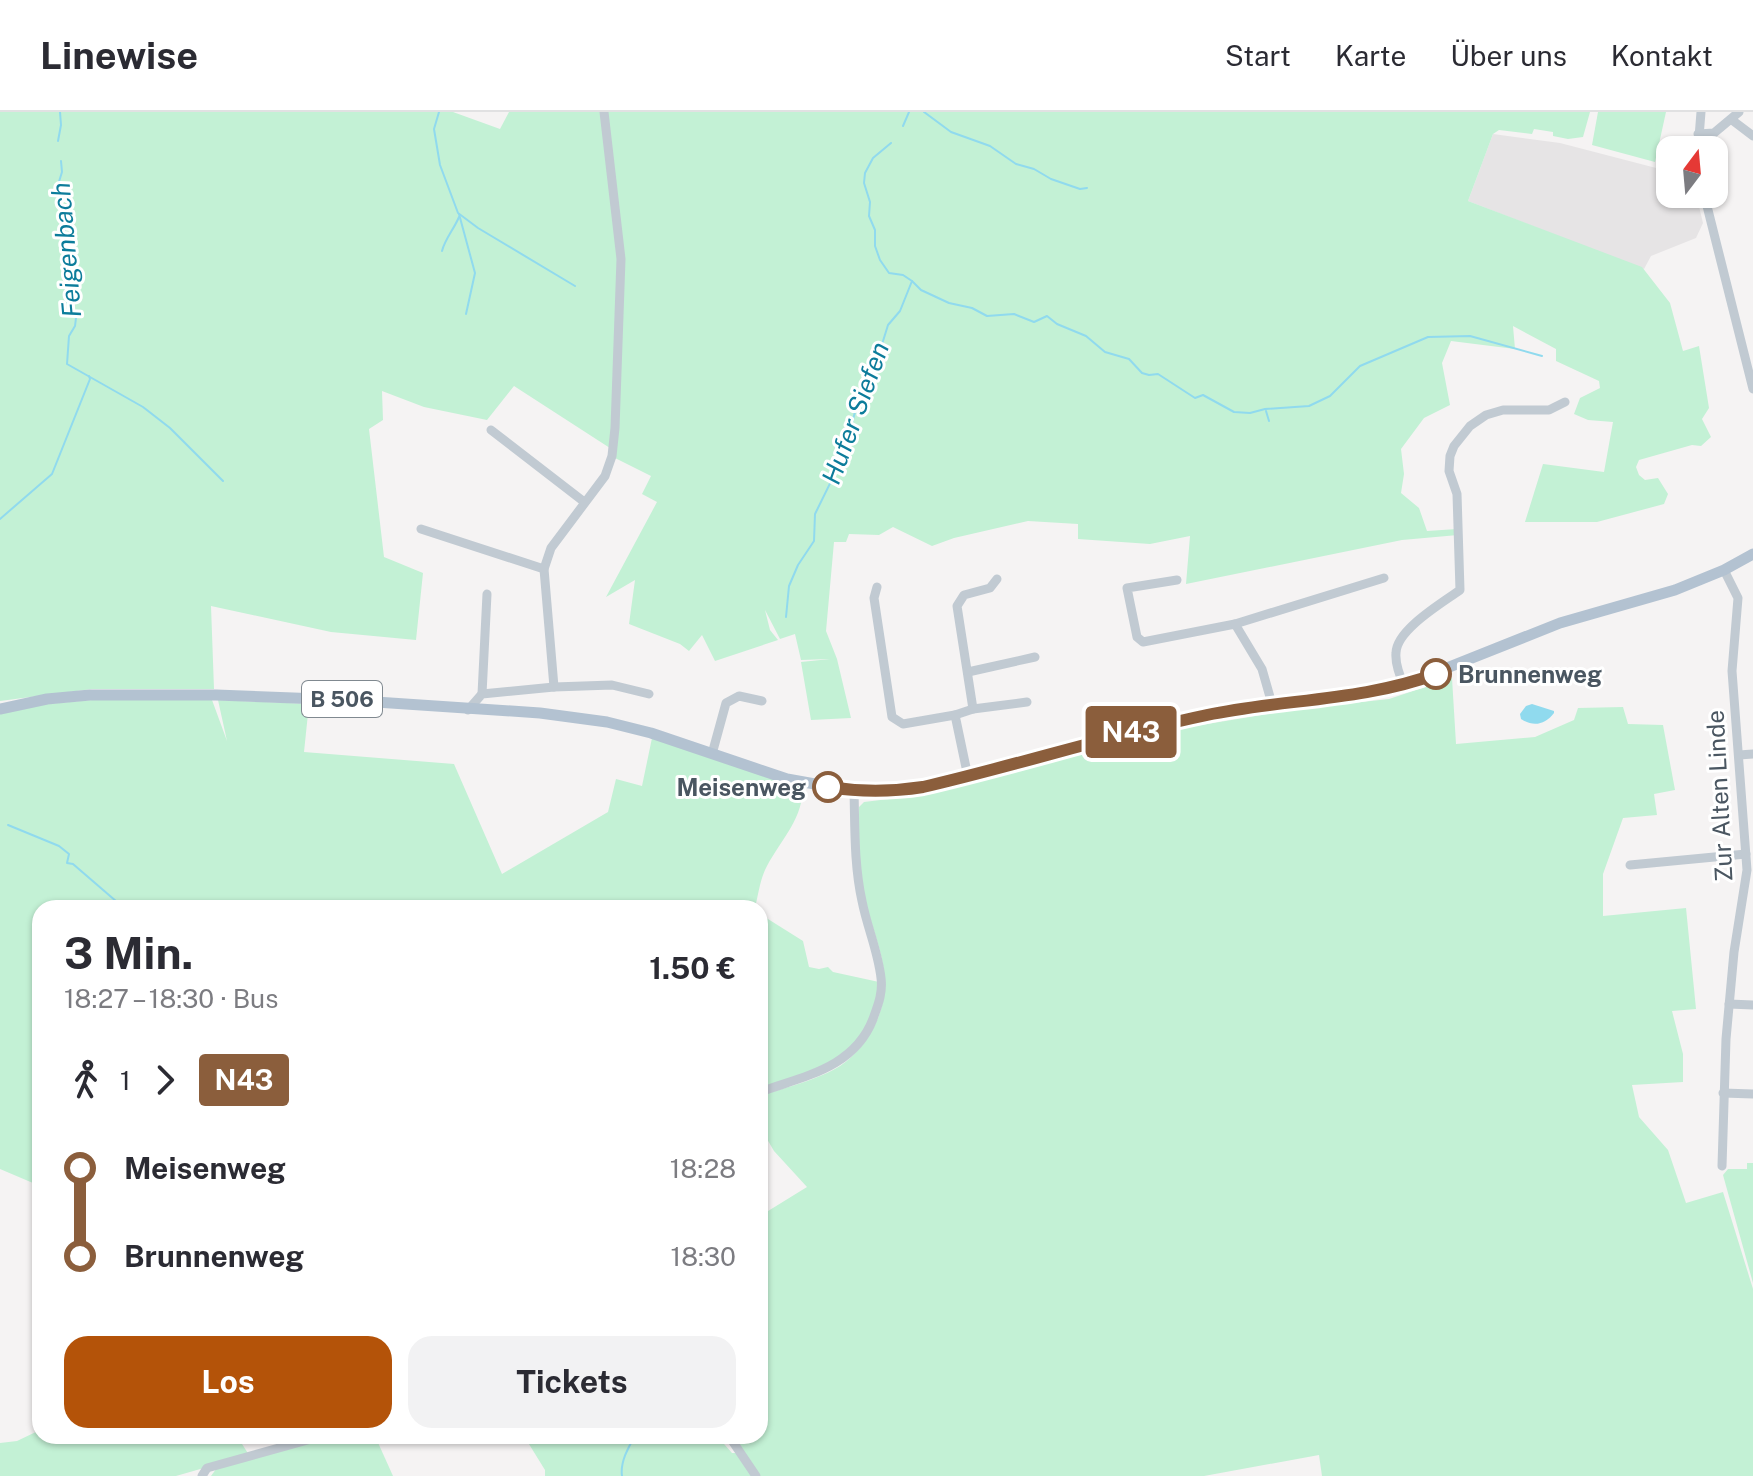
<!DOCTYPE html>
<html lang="de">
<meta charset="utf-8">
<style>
:root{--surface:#fff;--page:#f2f2f3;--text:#2b2b33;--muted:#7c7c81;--line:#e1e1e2;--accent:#b45309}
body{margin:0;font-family:"Public Sans",sans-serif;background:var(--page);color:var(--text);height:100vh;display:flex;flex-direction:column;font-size:30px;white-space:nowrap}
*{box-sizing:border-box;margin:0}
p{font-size:26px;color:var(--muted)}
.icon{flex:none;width:44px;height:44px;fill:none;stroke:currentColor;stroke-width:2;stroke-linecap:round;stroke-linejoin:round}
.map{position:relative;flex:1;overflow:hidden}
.panel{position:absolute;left:32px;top:788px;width:736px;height:544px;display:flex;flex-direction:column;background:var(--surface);border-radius:24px;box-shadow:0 2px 6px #0004}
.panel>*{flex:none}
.badge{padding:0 16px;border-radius:6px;font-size:28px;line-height:52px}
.needle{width:52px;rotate:16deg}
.controls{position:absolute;left:1656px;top:24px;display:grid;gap:16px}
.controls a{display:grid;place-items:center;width:72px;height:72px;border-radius:16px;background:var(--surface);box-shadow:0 2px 6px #0004;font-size:40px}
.map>.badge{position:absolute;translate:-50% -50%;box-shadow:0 0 0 4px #fff}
.legs{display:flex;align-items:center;gap:12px;height:88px;padding:0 32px;font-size:26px}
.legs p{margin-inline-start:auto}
.headline{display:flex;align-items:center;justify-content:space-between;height:136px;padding:0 32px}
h1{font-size:44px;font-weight:700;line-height:60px}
.button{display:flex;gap:16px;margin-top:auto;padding:16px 32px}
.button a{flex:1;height:92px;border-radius:24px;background:var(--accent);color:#fff;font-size:32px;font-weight:700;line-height:92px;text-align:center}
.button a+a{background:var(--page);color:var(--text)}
ul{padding:0 32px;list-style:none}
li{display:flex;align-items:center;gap:28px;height:88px;font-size:30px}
li i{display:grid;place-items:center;width:12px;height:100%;margin:0 10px;background:currentColor}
li i::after{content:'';width:20px;height:20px;margin:-10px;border:6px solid;border-radius:50%;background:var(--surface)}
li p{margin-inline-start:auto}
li:first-child i{background:linear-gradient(#0000 50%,currentColor 0)}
li:last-child i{background:linear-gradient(currentColor 50%,#0000 0)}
header{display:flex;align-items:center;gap:48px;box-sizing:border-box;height:112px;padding:0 40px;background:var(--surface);border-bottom:2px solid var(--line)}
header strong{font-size:38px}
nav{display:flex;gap:44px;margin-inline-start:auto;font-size:28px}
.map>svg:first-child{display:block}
.education{fill:#e6e4e5}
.green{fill:#c3f1d5}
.water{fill:#90daee}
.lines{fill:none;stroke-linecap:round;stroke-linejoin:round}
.stream{stroke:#90daee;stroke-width:2}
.minor{stroke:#c1cad2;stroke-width:9}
.major{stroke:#b3c2d1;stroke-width:11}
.line-1-casing{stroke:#fff;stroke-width:18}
.line-1{stroke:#8b5e3c;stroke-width:12}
.stop-1-dot{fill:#fff;stroke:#8b5e3c;stroke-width:4}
.labels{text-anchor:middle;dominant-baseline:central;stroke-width:6;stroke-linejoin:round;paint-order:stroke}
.shield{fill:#fff;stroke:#808990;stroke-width:2}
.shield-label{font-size:22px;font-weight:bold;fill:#4a5661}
.stop-label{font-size:24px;font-weight:bold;fill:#4a5661;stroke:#fff;text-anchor:start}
.street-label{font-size:24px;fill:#4a5661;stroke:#fff}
.water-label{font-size:26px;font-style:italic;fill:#0c7c9b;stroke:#fff}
</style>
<header>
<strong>Linewise</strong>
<nav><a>Start</a><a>Karte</a><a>Über uns</a><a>Kontakt</a></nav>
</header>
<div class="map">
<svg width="1753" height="1364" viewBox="0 0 1753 1364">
<rect width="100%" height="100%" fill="#f5f3f3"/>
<polygon class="education" points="1493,22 1560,31 1660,57 1670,57 1670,82 1696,82 1703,111 1696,126 1651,144 1644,157 1468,89"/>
<g class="green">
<polygon points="0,0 453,0 500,17 509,0 1590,0 1583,25 1568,27 1553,24 1553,20 1534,17 1532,22 1499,18 1493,22 1468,89 1642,155 1670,191 1683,239 1699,234 1709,296 1702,307 1711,325 1701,334 1692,333 1639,348 1636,355 1639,363 1645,368 1658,366 1668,382 1664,392 1597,410 1525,410 1543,352 1604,360 1613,310 1588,308 1574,302 1580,286 1600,276 1599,269 1556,249 1556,237 1513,214 1515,237 1451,229 1442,251 1450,293 1424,306 1401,337 1404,362 1401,381 1419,396 1427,419 1457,417 1458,423 1402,428 1186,472 1190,424 1150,432 1078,427 1078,412 1028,409 954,426 932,434 893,415 879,423 849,422 846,430 834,430 826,519 837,547 851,606 811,608 801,550 830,547 801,548 795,522 780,527 765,498 770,518 778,528 715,549 702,523 689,539 680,532 629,512 635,468 606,485 657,390 642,382 651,364 613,345 613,338 514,274 487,308 424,295 382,279 383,308 369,317 384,445 423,461 416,528 331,520 211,494 214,577 92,577 0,589"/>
<polygon points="1598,0 1666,0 1655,50 1592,33"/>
<path d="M1452,566l4,66 79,-7 39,-17 4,-12 45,-1 5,17 35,1 12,65 -21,4 3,21 -34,3 -20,56v42l83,-8 10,101 -24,2 11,43v28l-51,3 7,32 29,33 18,53 37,-11 30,97v187h-431l-3,-21 -115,21h-445l-26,-40h27v-220l47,-29 -33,-36 -14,-24v-31c24,-8 60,-17 80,-30 18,-12 30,-29 38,-48 17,-45 -3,-76 -13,-119 -7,-30 -6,-61 -6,-92l5,-5 66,-8 217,-60 151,-25 91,-10z"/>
<path d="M92,588h120l15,41 -9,-41 91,4 -5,48 150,12 48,110 106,-62 8,-33 26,7 10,-48 150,49c3,31 -25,57 -37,83 -5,11 -7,26 -10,38h-715v278l-40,-17v-455l47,-10z"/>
<path d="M760,802l43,27 6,26 10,2 9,-2 5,5 46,10c-9,77 -57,84 -119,108z"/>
<polygon points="1747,1051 1753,1051 1753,1171 1723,1063 1728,1057 1747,1057"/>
<polygon points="40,1318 40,1324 237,1324 249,1343 176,1364 0,1364 0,1331 17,1329"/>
<polygon points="327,1324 375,1324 393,1364 211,1364 219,1353"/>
<polygon points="524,1324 717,1324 732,1341 740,1341 754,1364 545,1364 545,1358"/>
</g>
<path class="water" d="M1532,592l22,7v2c-9,12 -21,14 -33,6l-1,-5 6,-8z"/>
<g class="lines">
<g class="stream">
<polyline points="439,0 434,17 440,53 458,101 478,116 575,174"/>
<polyline points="924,0 951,20 990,34 1016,52 1034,57 1051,67 1080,77 1087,76"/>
<polyline points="903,14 909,0"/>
<polyline points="58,29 61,13 60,0"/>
<polyline points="61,49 62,60 57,76 65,112 65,135 72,154 65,180 69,196 76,206 75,214 69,224 67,252 143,295 170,316 223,369"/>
<polyline points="459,102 475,161 466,202"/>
<path d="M442,139c3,-12 12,-22 17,-34"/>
<polyline points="912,169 921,178 949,191 972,196 987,204 1014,202 1034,210 1047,204 1057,212 1086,224 1105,240 1129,247 1142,261 1149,263 1158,262 1195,286 1203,283 1234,300 1250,301 1265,297 1309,294 1330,284 1360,254 1428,225 1470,224 1542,244"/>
<polyline points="1266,299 1269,309"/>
<polyline points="0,407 52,362 90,267 89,264"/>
<polyline points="786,505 789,474 798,453 814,429 815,402 844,343 858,288 879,242 888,213 900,199 912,169 903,163 889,161 880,148 875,134 875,118 869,104 870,90 864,71 865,61 873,46 891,31"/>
<polyline points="8,713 59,734 69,742 67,751 73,752 124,796"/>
<path d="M622,1364c-2,-13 6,-30 14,-40"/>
</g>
<g class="minor">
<polyline points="1732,8 1753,24"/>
<polyline points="1698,22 1714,21 1739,0"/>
<polyline points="1698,38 1701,0"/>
<polyline points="1704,82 1753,277"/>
<polyline points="491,318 583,389"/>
<polyline points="421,417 544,457"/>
<polyline points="1177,468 1127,476 1137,525 1143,530 1235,512 1262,557 1272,592"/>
<polyline points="877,475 874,486 892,605 903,612 955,603 968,665"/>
<polyline points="1235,512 1384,466"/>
<polyline points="968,560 1035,545"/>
<path d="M1404,573c-4,-8 -9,-22 -8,-32 0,-23 46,-50 64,-63l-3,-96 -8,-23 1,-15 4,-10 16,-20 16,-11 17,-5h46l16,-8"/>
<polyline points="554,575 544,457 551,436 605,364 612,344 615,316 621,147 604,0"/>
<polyline points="482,582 487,482"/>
<polyline points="973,597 957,494 964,483 990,476 997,467"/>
<polyline points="468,598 482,582 554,575 612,573 649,582"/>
<polyline points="955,603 973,597 1027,590"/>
<polyline points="712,642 726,591 739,584 762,589"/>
<polyline points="1739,643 1753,642"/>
<polyline points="1630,753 1746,742"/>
<polyline points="1729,892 1753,893"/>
<path d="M760,980c44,-16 94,-24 113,-73 5,-14 10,-26 8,-41 -3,-27 -14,-51 -19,-77 -8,-36 -7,-74 -8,-110"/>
<polyline points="1723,981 1753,982"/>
<polyline points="1722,1054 1726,927 1734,840 1747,758 1732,559 1738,486 1724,458"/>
<polyline points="729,1324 756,1364"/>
<polyline points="202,1364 207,1356 322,1324"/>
</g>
<polyline class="major" points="0,597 47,587 90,583 216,583 346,588 540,601 607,610 651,621 787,667 854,679 896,679 968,665 1136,619 1210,602 1404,573 1560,511 1675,478 1724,458 1753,442"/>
</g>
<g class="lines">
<g class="line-1-casing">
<path id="line-1" d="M828,675c32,5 63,5 95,0 95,-22 188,-52 284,-72 76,-16 156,-14 229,-41"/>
</g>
<use href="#line-1" class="line-1"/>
</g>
<g class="stop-1-dot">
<circle cx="1436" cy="562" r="14"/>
<circle cx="828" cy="675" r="14"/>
</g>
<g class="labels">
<rect class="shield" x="302" y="569" width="80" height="36" rx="6"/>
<g class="shield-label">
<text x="342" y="587">B 506</text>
</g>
<g class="stop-label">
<text x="1458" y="562">Brunnenweg</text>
<text x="806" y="675" text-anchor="end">Meisenweg</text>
</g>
<g class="street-label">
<text transform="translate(1719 684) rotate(-93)">Zur Alten Linde</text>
</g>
<g class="water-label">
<text transform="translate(66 138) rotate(-95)">Feigenbach</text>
<text transform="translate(855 301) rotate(-70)">Hufer Siefen</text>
</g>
</g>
</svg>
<div class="controls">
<a><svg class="needle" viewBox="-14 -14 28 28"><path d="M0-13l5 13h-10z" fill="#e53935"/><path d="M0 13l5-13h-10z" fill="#7c7c81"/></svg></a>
</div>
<b class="badge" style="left:1131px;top:620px;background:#8b5e3c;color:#fff">N43</b>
<section class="panel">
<div class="headline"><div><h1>3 Min.</h1><p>18:27 – 18:30 · Bus</p></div><b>1.50 €</b></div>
<div class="legs"><svg class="icon" aria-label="walk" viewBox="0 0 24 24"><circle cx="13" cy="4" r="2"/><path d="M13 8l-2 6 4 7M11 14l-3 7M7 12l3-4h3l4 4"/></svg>1<svg class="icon" aria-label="forward" viewBox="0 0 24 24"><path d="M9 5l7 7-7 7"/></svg><b class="badge" style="background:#8b5e3c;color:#fff">N43</b></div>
<ul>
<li><i style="color:#8b5e3c"></i><b>Meisenweg</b><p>18:28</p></li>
<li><i style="color:#8b5e3c"></i><b>Brunnenweg</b><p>18:30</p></li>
</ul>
<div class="button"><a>Los</a><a>Tickets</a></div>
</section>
</div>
